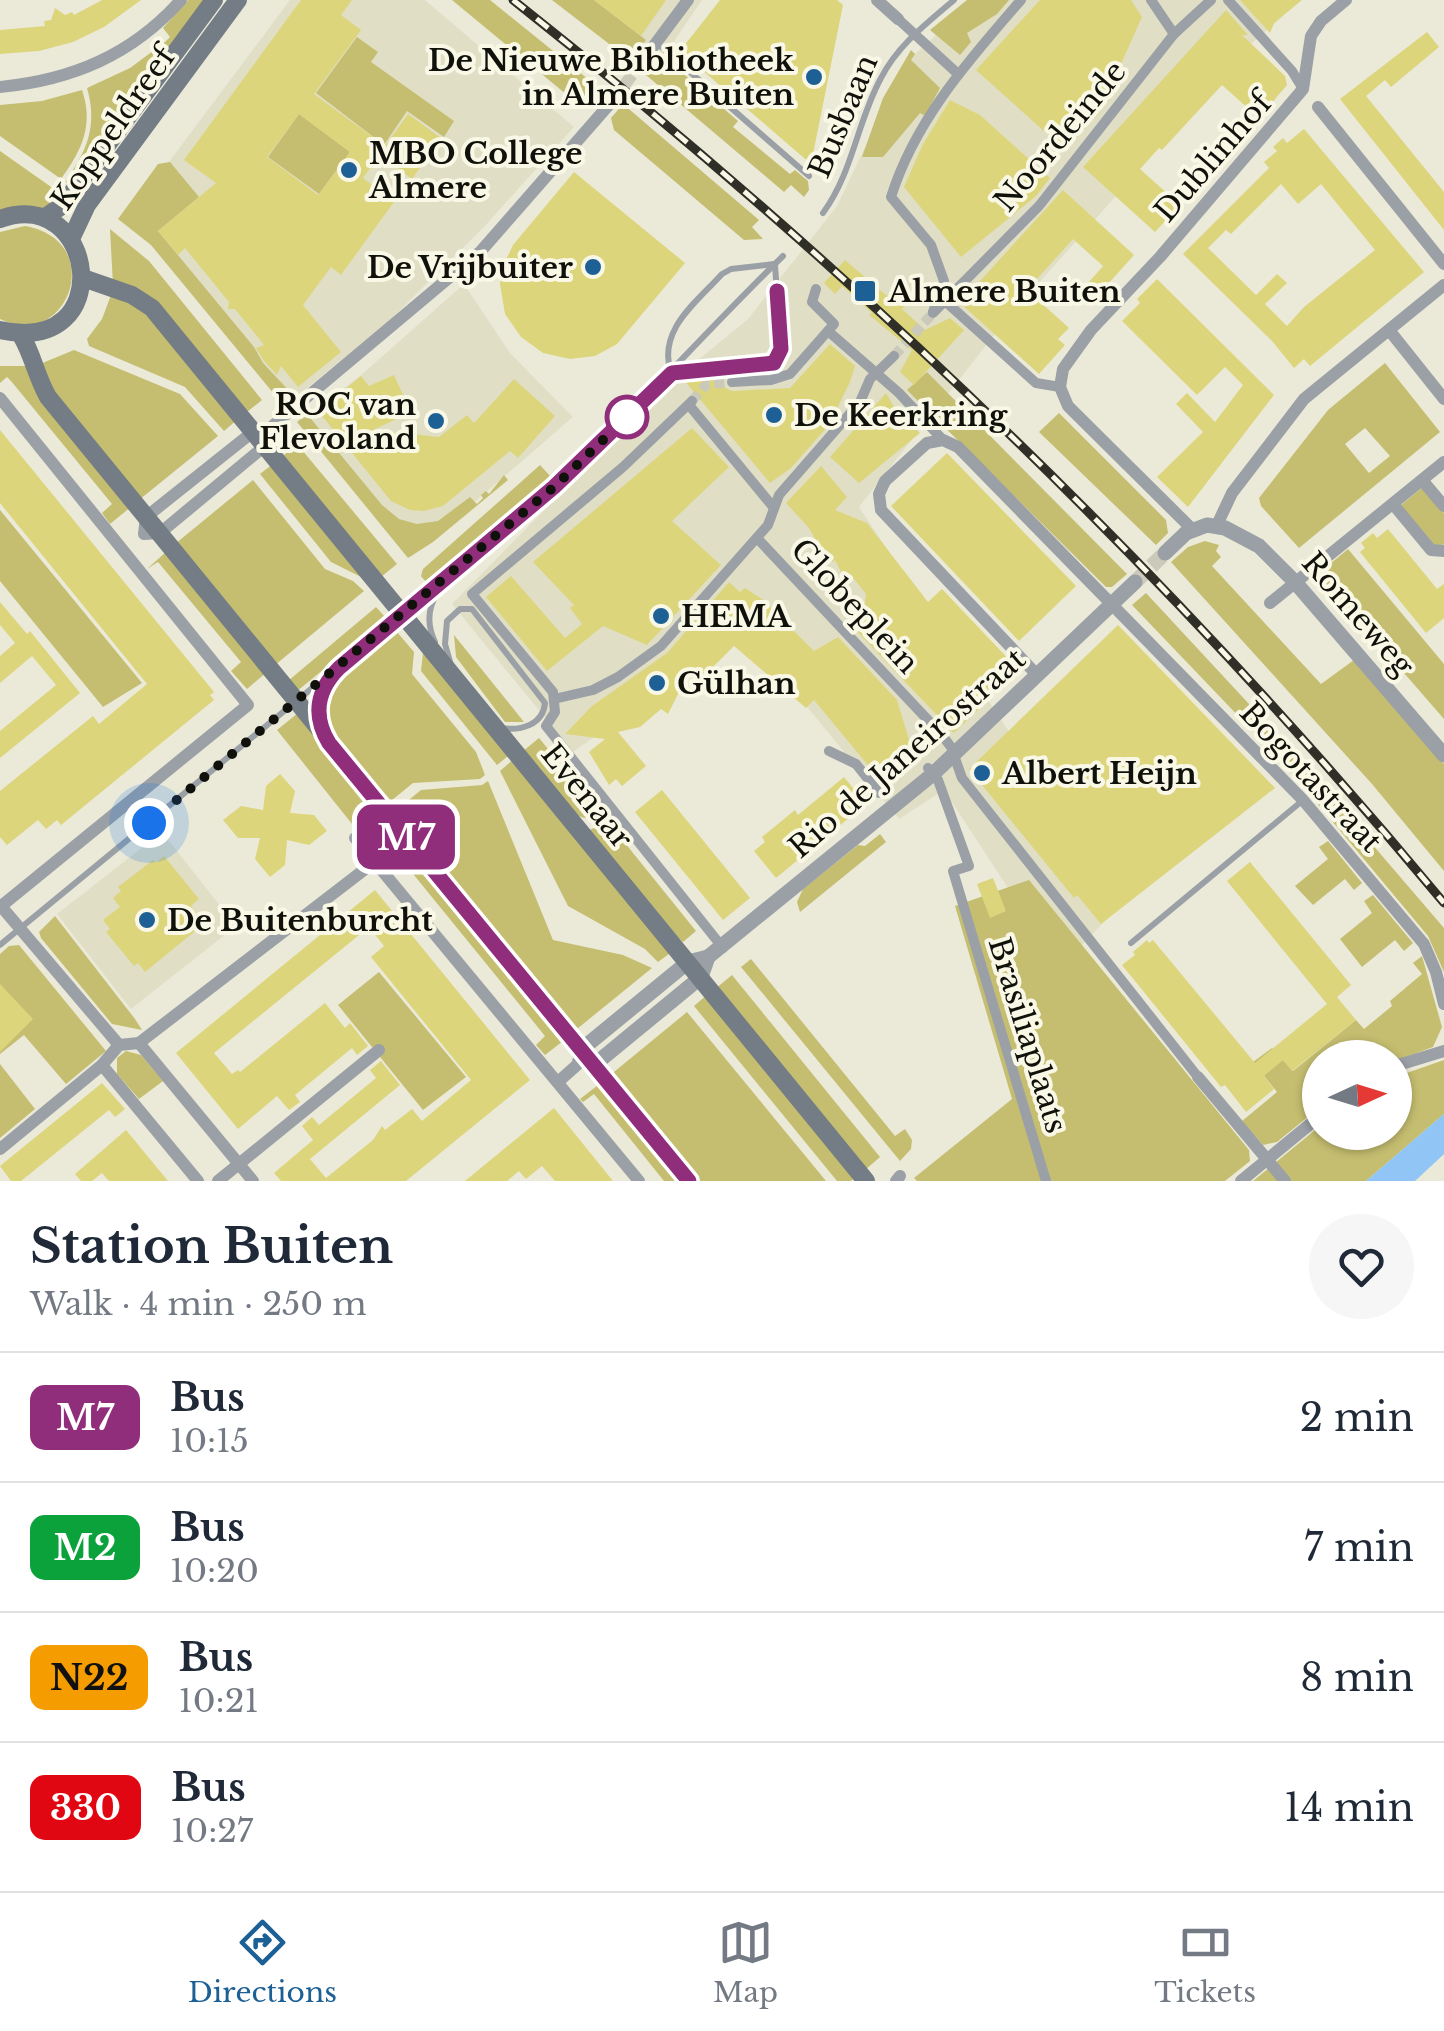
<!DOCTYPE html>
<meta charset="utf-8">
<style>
:root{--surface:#fff;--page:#f6f6f7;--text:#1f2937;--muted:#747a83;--line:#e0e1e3;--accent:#1c6095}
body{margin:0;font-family:"Libre Baskerville",serif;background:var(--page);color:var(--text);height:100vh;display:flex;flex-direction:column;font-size:38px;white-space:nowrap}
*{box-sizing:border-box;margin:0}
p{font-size:32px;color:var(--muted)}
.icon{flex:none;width:55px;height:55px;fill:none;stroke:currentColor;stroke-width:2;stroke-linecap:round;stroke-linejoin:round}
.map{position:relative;height:1181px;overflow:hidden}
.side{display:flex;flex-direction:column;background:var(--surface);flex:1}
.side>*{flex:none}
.badge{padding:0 20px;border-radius:15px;font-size:35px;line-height:65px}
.needle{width:65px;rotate:86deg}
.fabs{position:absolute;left:1302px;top:1040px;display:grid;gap:20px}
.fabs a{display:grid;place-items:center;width:110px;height:110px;border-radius:50%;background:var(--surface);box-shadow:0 2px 8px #0004;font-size:50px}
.you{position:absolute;width:50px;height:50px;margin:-25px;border:8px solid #fff;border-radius:50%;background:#1a73e8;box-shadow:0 0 0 15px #1a73e833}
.map>.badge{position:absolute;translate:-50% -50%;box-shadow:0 0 0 5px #fff}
.round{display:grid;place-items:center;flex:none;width:105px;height:105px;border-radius:52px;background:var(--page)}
.summary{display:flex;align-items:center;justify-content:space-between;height:170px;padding:0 30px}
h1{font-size:48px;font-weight:700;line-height:75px}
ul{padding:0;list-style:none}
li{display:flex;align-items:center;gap:30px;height:130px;padding:0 30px;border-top:2px solid var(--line)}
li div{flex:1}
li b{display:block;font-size:38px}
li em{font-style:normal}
li .badge{min-width:110px;font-weight:700;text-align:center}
.tabs{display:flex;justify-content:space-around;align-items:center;height:140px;border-top:2px solid var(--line);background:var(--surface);font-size:28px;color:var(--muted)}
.tabs a{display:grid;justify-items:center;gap:5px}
.tabs .current{color:var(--accent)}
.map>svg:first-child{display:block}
.built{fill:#e0dfc6}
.green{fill:#c5be70;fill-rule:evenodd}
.water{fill:#90c5f6}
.building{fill:#dcd57c;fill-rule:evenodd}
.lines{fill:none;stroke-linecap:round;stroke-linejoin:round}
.pedestrian-tunnel{stroke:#cac9ba;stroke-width:10;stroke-dasharray:10 5;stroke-linecap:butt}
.minor-tunnel{stroke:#cac9ba;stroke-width:12;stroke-dasharray:12 6;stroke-linecap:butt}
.tertiary-tunnel{stroke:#cac9ba;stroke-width:15;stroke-dasharray:15 8;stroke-linecap:butt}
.service{stroke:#9aa0a6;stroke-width:6}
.pedestrian{stroke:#9aa0a6;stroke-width:10}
.minor{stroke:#9aa0a6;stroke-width:12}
.tertiary{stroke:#9aa0a6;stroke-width:15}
.secondary{stroke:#747d85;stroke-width:18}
.rail-casing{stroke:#2f2f28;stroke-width:9}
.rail{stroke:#f9f8e6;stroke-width:5;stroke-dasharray:15;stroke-linecap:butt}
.line-casing{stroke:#fff;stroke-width:22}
.line{stroke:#912e7b;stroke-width:15}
.walk{stroke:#11110b;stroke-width:10;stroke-dasharray:0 18}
.poi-dot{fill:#1c6095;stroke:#f9f8e6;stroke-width:4}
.stop-dot{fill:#fff;stroke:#912e7b;stroke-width:5}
.labels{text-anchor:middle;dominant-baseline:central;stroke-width:8;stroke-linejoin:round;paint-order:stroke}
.poi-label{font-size:30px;font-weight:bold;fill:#11110b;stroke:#f9f8e6;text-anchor:start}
.street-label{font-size:30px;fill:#11110b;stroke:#f9f8e6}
</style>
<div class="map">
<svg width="1444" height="1181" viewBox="0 0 1444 1181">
<rect width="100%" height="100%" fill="#ebead9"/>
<g class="built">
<polygon points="290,0 425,0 574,127 484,227 388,322 285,406 130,214"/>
<polygon points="568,0 702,0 656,68"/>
<polygon points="975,0 1301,0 1248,47 1006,320 859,507 1123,902 1060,968 944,790 899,819 745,631 573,752 452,604 664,388 748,319 837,206 905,63"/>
<polygon points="464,284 510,353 573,417 411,557 299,424 361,375"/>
<polygon points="162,832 236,926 131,1009 57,914"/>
</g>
<g class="green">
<path d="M188,0h20l-136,186 -7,-4c22,-31 33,-56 22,-94l43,-20 35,-26 5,-5 -7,-9z"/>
<polygon points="452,0 490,0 604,92 591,108 584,109"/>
<polygon points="552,0 594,0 646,40 630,60"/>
<polygon points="967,0 1009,0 997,14 967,33 971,42 960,55 930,30"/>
<polygon points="357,37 378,52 371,62 454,121 444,137 407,111 384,145 316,93"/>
<polygon points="911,50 915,54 911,60 940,88 925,116 920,113 883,157 862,157 883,98"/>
<polygon points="663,61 671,63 738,121 733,127 790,174 795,170 808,181 809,190 804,197 791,185 784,192 646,75"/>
<path d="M82,90c12,35 0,60 -21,89l-61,-43v-31l42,-4z"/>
<polygon points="623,104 759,220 752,227 763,239 744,240 614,130 611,118"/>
<polygon points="299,114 350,152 319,194 268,157"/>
<polygon points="0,151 64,196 44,209 0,213"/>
<polygon points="170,162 199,197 158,231 254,347 263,363 294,396 283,405 151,245 118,219 158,164"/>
<path d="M25,226c84,15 42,127 -25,93v-87z"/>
<polygon points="110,229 149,261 262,400 247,412 165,314 113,285"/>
<polygon points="111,295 134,301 238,419 224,431 185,387 89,346 87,339 102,319"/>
<polygon points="74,350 180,394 218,436 139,500 51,391 40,364"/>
<path d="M1385,363l55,69 -141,116 -38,-42 -2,-8 69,-88zM1365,428l25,28 -21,17 -24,-29z"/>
<polygon points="0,366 30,366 132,506 110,524 102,513 112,504 11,381 7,377 0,383"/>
<polygon points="927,372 1127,574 1112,587 1106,587 907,390"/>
<polygon points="1059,413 1166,520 1168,533 1156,545 1039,432"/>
<polygon points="307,414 382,505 399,519 417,524 438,521 470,497 477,504 483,498 481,495 486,491 489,494 504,475 508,480 433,542 408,558 297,422"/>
<polygon points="297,444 397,564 381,577 283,456"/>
<polygon points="274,463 363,578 331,562 260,474"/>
<polygon points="540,465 552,478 550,480 426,582 421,576 423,569"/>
<polygon points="253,480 325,569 353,581 364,591 274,666 175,544"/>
<polygon points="1423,487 1444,513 1444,544 1437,550 1401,505"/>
<polygon points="0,510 142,683 103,707 0,581"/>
<polygon points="1205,541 1219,545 1216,551 1221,557 1212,566 1321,684 1354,660 1444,764 1444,871 1372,784 1171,562 1188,547"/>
<polygon points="1348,549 1444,664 1444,719 1318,574"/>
<polygon points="168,550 267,672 247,689 231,671 241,662 158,562 147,569"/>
<polygon points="1146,593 1287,745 1444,928 1444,972 1428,936 1287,767 1132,605"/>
<polygon points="376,607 386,618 296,692 288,681"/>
<path d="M397,632l17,20 -2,22 64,78 9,23 -5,4 -67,4 -27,22c-21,-27 -78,-82 -57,-118z"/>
<polygon points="454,635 524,722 505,722 456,657"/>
<polygon points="423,653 512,753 497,765 421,671"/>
<polygon points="298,713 379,810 356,829 277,730"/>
<polygon points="539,738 600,813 584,818 574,814 522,752"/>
<polygon points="516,757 673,951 658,962 645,949 568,906 500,771"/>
<polygon points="488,781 553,940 623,955 652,968 572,1033 394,812 421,790 482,785"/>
<polygon points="386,818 567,1038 545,1055 536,1045 545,1036 405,864 395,872 363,838"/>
<polygon points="608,822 696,931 683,942 667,928 587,831"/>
<polygon points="880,834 886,842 800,912 797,902 803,889 858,845 865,846"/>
<polygon points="1328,841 1362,883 1354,890 1345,879 1313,905 1295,886 1328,859 1319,847"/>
<polygon points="1029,880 1249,1150 1250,1161 1225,1181 917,1181 914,1178 1012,1099 955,906"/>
<polygon points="1373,895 1413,943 1404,951 1395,940 1362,967 1340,939 1372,913 1364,901"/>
<polygon points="55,916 135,1019 142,1030 112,1024 41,938 39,932"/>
<polygon points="19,945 106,1051 66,1084 24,1035 0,1054 0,954 9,946"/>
<polygon points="1422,956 1442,1027 1433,1047 1395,1061 1395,1058 1320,1058 1320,1107 1277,1142 1263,1145 1242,1121 1277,1092 1253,1062 1272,1048 1293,1071 1356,1020 1364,1029 1392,1006 1390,1001 1422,974 1413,963"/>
<polygon points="751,959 895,1136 905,1129 912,1140 911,1149 900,1161 741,967"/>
<polygon points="379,972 466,1077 423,1110 338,1005"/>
<polygon points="732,975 880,1157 865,1170 715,989"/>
<polygon points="709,993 857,1176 851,1181 837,1181 694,1006"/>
<polygon points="687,1012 826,1181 695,1181 609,1076"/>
<polygon points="126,1051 141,1055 163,1081 139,1099 117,1074 117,1058"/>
<polygon points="1444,1060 1444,1114 1366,1181 1253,1181 1320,1126 1320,1132 1395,1132 1395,1077"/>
<polygon points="0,1064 35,1109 0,1138"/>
<polygon points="602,1082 684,1181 664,1181 594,1094 583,1102 580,1099"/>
</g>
<polygon class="water" points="1444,1114 1444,1154 1415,1181 1366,1181"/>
<g class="building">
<polygon points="102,0 141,0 104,27 73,42 39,51 0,54 0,30 45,26 44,21 51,20 55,8 65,15 72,12 74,15"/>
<path d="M301,0h51l-11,15 20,15 -47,64 71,52 23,-32 33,24 -29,41 -32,-24 -17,23 31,24 -53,73 -10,-8 -28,38 38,47 -43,35 -17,-21 -4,9 -13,-14 -8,-13 8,-3 -29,-36h-7l1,-7 -44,-54 -7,7 -20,-24 58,-48 -32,-23zM299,114l51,38 -32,43 -51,-38z"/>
<polygon points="594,0 666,0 641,36"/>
<polygon points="720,0 837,0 843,5 811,164 680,51"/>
<polygon points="1040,0 1131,0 1142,17 1099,113 1065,150 976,70"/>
<polygon points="1240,0 1302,0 1274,23 1270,33"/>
<polygon points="1226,10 1248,35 1242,35 1285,76 1287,85 1259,118 1222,85 1162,150 1159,148 1140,169 1180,205 1155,232 1083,167"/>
<polygon points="1427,32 1439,47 1391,87 1385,80 1366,96 1444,192 1444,230 1340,99"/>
<polygon points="950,100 980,115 1050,178 1036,196 961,257 904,187 923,144"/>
<path d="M1304,129l120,143 -114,94 -6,-7 -10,9 -22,-27 -89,-87 86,-86 -5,-6 13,-11 -4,-4 10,-9 4,5zM1281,184l17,20 23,-20 54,66 -71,57 -17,19 -22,-22 22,-21 -10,-9 -21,21 -48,-47 18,-18 5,4z"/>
<polygon points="574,172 685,263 617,344 595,356 570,359 543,353 521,337 505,314 500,284 504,264 513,245"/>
<polygon points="1063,190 1134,255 1092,302 1081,291 1103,266 1073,239 1027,290 1069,328 1058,339 1065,345 1039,374 960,303"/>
<polygon points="845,260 887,296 896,285 911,299 902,309 925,330 950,318 964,330 914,385 900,372 912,350 869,315 872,313 842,286 835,294 824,283"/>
<polygon points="1157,279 1274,395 1188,507 1157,477 1203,432 1176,404 1187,393 1215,422 1243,385 1225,367 1197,395 1122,321 1140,303 1137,299"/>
<polygon points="830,344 855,366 850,382 829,425 791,468 770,483 683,379 723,381 725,388 732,391 790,388"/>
<polygon points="394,375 409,408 403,411 405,415 373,430 439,437 467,415 474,423 514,379 555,416 518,458 510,451 443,506 424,511 410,510 391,501 318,411 361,376 369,386"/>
<polygon points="886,393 897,412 920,433 859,483 830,457"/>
<polygon points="692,428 729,467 672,521 721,565 647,645 603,626 547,671 486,597 511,576 565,638 582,624 570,608 574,605 533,562"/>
<polygon points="0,430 214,692 210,695 214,700 61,825 57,820 46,829 38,820 7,845 0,837 0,791 93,716 99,724 147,684 0,503"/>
<polygon points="947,453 1076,586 1019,641 891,506"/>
<polygon points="821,466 847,497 835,510 867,523 928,602 942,589 1019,670 954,733 850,624 865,604 866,594 854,579 849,582 843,570 841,572 835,560 832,562 827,550 824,551 818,539 816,541 809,528 786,503"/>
<polygon points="1388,529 1437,589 1444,584 1444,618 1426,633 1360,552 1365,548 1361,543 1373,533 1377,538"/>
<polygon points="729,582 740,592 745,588 762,599 814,651 838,637 897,700 916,763 886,787 814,700 806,708 734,646 702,678 696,672 684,682 668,714 661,709 640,727 618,732 646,766 622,786 616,779 609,785 589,752 605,739 565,734 592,706 667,653"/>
<polygon points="0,602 27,634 30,631 80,693 0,758 0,731 56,685 32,656 0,683 0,656 15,643 0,625"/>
<polygon points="1118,625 1275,788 1101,924 1077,895 1074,898 969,769"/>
<polygon points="280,774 295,791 290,813 314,815 327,831 309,845 287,840 285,865 270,877 255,859 260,838 238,838 223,820 241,806 263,810 266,786"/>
<polygon points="844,777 866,804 776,878 754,851 765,842 762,837 795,810 798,815"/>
<polygon points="662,790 750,898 723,920 635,812"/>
<polygon points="164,856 199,899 191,906 205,923 145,972 138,963 134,966 106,932 110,929 103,920 120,907 113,898 121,891 118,887 153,860 156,863"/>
<polygon points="1250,862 1351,985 1337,997 1356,1020 1292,1071 1283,1060 1264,1076 1274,1089 1246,1112 1225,1085 1221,1087 1122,965 1135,955 1133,952 1147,940 1149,943 1153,940 1255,1063 1327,1004 1227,881"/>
<polygon points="993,878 1006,911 990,918 977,884"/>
<polygon points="375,890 530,1080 406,1181 281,1181 274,1173 313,1140 302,1126 312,1117 319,1125 376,1078 370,1070 381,1061 400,1085 310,1159 326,1178 373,1140 382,1126 385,1130 412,1109 422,1121 471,1080 371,957 384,946 369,927 214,1053 232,1074 238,1070 240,1072 325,1003 345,1028 350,1023 368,1046 357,1055 352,1048 295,1095 300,1102 289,1110 277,1096 238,1129 176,1053"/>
<polygon points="0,984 33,1019 0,1052"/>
<polygon points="102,1083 125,1109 115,1117 109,1110 21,1181 11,1181 0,1166"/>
<polygon points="554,1108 613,1181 555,1181 542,1166 526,1179 519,1171 507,1181 465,1181"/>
<polygon points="126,1130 168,1181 109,1181 102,1173 92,1181 81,1181 75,1174"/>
</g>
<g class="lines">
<g class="pedestrian-tunnel">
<polyline points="894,356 933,313"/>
<polyline points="692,401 707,384 732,382"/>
</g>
<polyline class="minor-tunnel" points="614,99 638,67"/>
<polyline class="tertiary-tunnel" points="1135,582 1165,553"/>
<g class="service">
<polyline points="658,44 809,176"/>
<path d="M823,213c30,-41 34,-91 58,-135 17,-33 45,-54 73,-78"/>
<path d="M671,373c-14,-43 25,-70 51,-99l9,-5 43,-5"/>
<polyline points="673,373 769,365 778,359 781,349 775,265"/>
<path d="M435,642c-13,-27 -2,-47 16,-69 30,-33 73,-58 106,-88 78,-73 149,-154 226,-229"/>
<path d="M451,665l-6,-21 2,-23 13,-12h12l73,94c-2,22 -24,28 -44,25"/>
<polyline points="320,719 320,694 328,679"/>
<polyline points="1131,943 1302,801"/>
<polyline points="0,945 453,572"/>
</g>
<g class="pedestrian">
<polyline points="1151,0 1174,34"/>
<polyline points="1228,0 1292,71 1303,89"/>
<polyline points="898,19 957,73"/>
<polyline points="946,302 1036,383 1060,387"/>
<path d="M933,312l11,-31 -13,-36 -40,-48c24,-77 78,-137 130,-197"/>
<polyline points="933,313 1039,206 1174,34 1211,0"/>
<polyline points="828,331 899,393 943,440"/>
<polyline points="732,382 771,380 790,374 834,324 812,302 816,289"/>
<polyline points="692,401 623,467 472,594 553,692 555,712 546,726 723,948"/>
<polyline points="689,405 774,508"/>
<polyline points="757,538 942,735 951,747 962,778 1198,1077"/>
<polyline points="554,699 593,690 618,677 661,646 768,525 779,495 860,402 870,379 894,356"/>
<polyline points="829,751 856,764 879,793"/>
<polyline points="928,768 938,780 969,866 953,871 1046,1181"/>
</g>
<g class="minor">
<polyline points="877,0 898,19"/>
<polyline points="638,67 688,0"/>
<path d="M0,87c72,-7 132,-32 181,-87"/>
<polyline points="1318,107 1444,264"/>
<polyline points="1389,330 1444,399"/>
<polyline points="0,398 248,705 0,907"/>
<polyline points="270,428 481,251 614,99"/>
<polygon points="270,428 266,445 160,533 144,534 146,517 254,431"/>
<polyline points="1422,480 1444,506"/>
<polyline points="1393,504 1431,550 1444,551"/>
<polyline points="1217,525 1232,493 1304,399 1444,285"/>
<polyline points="1192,529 1068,406 1060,387 1063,369 1091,330 1160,257 1303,89 1311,36 1321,21 1346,0"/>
<polyline points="1270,603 1444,462"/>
<polyline points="1038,676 881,510 879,494 885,481 927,443 943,440 958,447 1303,800 1424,944 1436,972 1444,1004"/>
<polyline points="355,838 639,1181"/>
<polyline points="0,905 119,1045"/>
<polyline points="139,1043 373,863"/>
<polyline points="139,1043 253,1181"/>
<polyline points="102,1065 198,1181"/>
<polyline points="1395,1066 1444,1051"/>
<polyline points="1198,1077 1285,1181"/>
<polyline points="559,1081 577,1065 582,1049"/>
<polyline points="0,1149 102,1065 119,1045 139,1043"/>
<polyline points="218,1181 379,1050"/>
<polyline points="896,1181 900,1176"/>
<polyline points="1241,1181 1320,1116"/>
</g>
<g class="tertiary">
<polyline points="1165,553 1186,533 1207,525 1225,528 1259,546 1295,582 1444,755"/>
<polyline points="708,957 933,774 1135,582"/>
<polyline points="582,1049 688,962 708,957 701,977 594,1065"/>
</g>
<g class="secondary">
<polyline points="44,218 63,205 214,0"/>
<path d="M0,219c96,-35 120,138 0,111"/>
<polyline points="71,239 87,205 238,0"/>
<polyline points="83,278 132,295 152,308 866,1181"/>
<path d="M21,335c12,20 15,41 27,62l641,784"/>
</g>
<g class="rail-casing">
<path id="rail" d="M513,0c340,269 654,569 931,903"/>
</g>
<use href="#rail" class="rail"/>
</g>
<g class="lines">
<g class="line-casing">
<path id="line" d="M689,1181l-360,-438c-17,-28 -12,-53 10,-75l215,-181 118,-114 102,-10 7,-14 -4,-58"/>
</g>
<use href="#line" class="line"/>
<polyline class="walk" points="149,823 554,487 627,417"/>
</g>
<g class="poi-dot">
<circle cx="814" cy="77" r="10"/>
<circle cx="349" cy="170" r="10"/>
<circle cx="593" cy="267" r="10"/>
<rect x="853" y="279" width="24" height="24" rx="5"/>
<circle cx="774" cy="415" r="10"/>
<circle cx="436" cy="421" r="10"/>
<circle cx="661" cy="616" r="10"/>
<circle cx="657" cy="683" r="10"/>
<circle cx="982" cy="773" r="10"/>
<circle cx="147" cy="920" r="10"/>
</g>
<circle class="stop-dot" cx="627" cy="417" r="20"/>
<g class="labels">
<g class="poi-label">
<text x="794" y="60" text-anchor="end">De Nieuwe Bibliotheek<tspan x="794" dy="34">in Almere Buiten</tspan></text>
<text x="369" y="153">MBO College<tspan x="369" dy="34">Almere</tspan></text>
<text x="573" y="267" text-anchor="end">De Vrijbuiter</text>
<text x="888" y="291">Almere Buiten</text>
<text x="416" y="404" text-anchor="end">ROC van<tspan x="416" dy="34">Flevoland</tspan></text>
<text x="794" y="415">De Keerkring</text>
<text x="681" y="616">HEMA</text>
<text x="677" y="683">Gülhan</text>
<text x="1002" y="773">Albert Heijn</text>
<text x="167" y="920">De Buitenburcht</text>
</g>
<g class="street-label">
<text transform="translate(843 116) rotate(-67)">Busbaan</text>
<text transform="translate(113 128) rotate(-55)">Koppeldreef</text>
<text transform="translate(1060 136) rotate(-50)">Noordeinde</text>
<text transform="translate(1213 157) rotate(-49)">Dublinhof</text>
<text transform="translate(855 606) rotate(47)">Globeplein</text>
<text transform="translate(1358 614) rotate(49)">Romeweg</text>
<text transform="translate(907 753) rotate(-41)">Rio de Janeirostraat</text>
<text transform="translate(1311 777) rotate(47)">Bogotastraat</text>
<text transform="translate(587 796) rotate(51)">Evenaar</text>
<text transform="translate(1028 1035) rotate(73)">Brasiliaplaats</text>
</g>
</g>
</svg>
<div class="fabs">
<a><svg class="needle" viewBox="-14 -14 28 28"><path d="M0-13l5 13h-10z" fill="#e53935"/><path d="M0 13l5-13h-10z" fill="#747a83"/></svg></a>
</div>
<div class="you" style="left:149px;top:823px"></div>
<b class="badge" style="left:406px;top:837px;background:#912e7b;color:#fff">M7</b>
</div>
<section class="side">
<div class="summary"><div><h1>Station Buiten</h1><p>Walk · 4 min · 250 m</p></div><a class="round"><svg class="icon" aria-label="heart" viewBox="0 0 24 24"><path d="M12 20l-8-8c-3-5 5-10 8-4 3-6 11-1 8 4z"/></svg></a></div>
<ul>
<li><span class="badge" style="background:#912e7b;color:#fff">M7</span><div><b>Bus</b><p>10:15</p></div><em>2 min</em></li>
<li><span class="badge" style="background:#0ba13b;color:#fff">M2</span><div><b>Bus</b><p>10:20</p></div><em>7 min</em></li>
<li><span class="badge" style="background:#f59c00;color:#111">N22</span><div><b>Bus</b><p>10:21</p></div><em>8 min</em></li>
<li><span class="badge" style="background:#e00713;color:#fff">330</span><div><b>Bus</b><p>10:27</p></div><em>14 min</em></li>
</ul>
</section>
<nav class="tabs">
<a class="current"><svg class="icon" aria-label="directions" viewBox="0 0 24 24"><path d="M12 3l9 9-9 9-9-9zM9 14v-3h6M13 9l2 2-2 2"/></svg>Directions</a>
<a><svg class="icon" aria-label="map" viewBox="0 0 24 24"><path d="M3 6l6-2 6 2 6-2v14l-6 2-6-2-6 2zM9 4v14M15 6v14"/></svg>Map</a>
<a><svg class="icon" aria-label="tickets" viewBox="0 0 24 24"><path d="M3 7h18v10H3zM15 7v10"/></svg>Tickets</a>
</nav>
